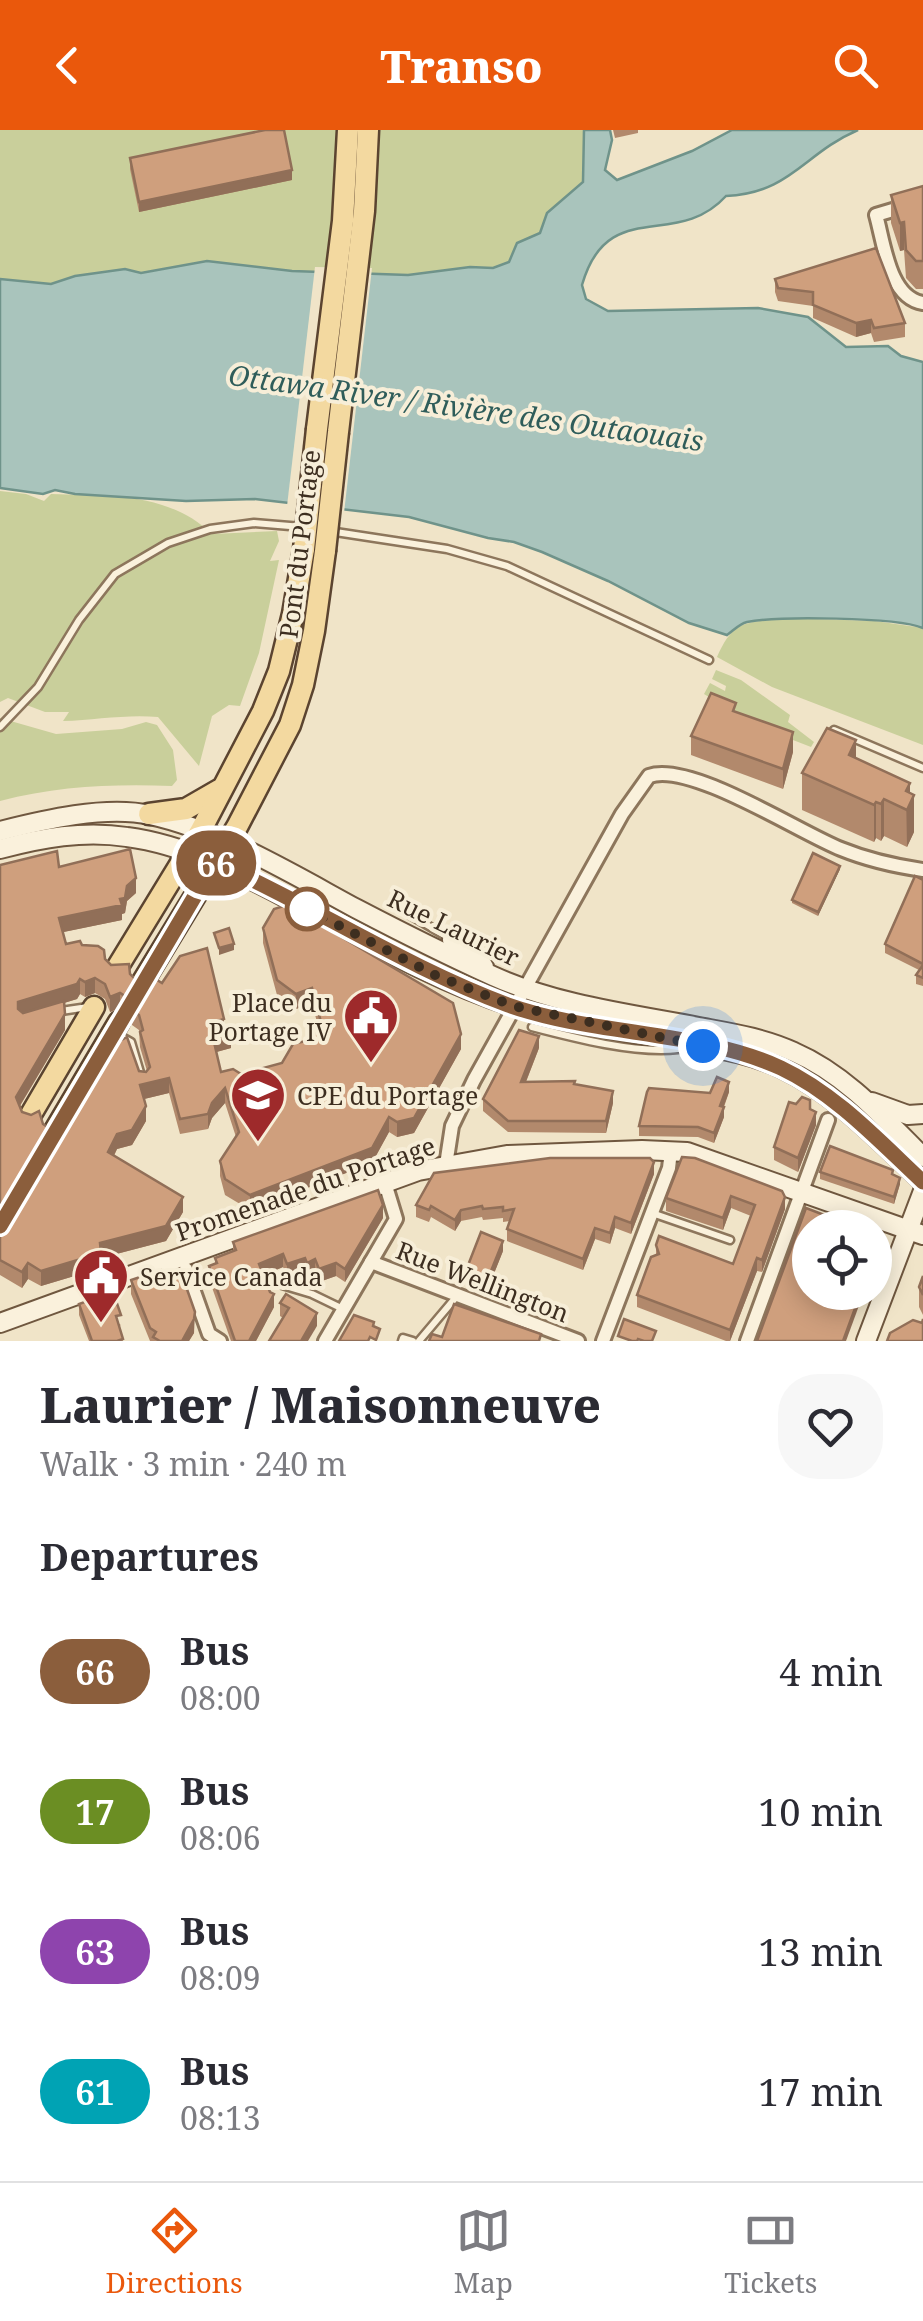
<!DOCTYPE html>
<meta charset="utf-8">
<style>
:root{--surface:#fff;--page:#f7f7f7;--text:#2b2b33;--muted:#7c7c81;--line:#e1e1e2;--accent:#ea580c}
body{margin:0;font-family:"Noto Serif",serif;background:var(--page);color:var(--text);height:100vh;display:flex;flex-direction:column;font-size:38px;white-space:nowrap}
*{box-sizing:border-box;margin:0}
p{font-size:32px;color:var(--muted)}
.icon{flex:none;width:55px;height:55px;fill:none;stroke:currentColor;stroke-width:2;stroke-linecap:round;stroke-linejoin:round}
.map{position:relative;height:1211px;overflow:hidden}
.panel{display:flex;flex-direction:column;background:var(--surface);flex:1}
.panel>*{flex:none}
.badge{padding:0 20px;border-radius:32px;font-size:35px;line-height:65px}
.fabs{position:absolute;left:792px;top:1080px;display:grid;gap:20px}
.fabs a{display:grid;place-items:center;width:100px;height:100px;border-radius:50%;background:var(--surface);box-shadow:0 5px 25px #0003;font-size:50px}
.you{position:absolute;width:50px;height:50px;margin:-25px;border:8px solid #fff;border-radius:50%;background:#1a73e8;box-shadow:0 0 0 15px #1a73e833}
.map>.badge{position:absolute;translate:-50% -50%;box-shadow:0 0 0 5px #fff}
h2{padding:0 40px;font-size:38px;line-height:90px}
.round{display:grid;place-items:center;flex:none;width:105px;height:105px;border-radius:40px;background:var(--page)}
.head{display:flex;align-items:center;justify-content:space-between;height:170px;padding:0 40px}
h1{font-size:48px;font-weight:800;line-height:75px}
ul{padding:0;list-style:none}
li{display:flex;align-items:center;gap:30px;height:140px;padding:0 40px}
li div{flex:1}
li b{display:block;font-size:38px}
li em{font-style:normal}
li .badge{min-width:110px;font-weight:700;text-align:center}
header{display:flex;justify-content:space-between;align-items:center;height:130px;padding:0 40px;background:var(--accent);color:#fff;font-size:45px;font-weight:800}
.tab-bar{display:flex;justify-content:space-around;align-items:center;height:140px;border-top:2px solid var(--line);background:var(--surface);font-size:28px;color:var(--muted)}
.tab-bar a{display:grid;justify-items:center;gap:5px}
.tab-bar .current{color:var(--accent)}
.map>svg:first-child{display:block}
.green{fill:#c9cf9b}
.water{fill:#a9c4bc;stroke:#6f938a;stroke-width:2.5}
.pier{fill:#f0e4c8}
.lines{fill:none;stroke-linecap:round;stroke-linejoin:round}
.lane-casing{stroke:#8d765c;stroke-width:11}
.street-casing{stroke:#8d765c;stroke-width:18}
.secondary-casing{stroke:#6f573f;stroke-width:22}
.primary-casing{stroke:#5b4430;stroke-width:25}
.lane{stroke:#faf1dc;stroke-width:6}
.street{stroke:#faf1dc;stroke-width:12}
.secondary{stroke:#faf1dc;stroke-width:18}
.primary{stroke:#f3d9a0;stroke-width:20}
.primary-bridge-casing{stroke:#5b4430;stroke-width:25;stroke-linecap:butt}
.primary-bridge{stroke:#f3d9a0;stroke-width:20}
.wall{fill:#b2896c;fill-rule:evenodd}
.shaded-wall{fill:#916f58}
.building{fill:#cf9f7d;stroke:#916f58;stroke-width:2.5;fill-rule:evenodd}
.line-casing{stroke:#fff;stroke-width:22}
.line{stroke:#8b5e3c;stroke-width:15}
.walk{stroke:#3d2e20;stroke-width:10;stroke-dasharray:0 18}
.stop-dot{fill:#fff;stroke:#8b5e3c;stroke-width:5}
.labels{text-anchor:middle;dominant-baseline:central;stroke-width:8;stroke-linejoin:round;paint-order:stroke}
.street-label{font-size:25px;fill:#3d2e20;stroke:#f7eed8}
.poi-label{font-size:25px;fill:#3d2e20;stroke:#f7eed8;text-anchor:start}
.water-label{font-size:28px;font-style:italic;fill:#2f5d5a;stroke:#f7eed8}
</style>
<header><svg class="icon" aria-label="back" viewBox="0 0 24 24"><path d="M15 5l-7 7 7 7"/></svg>Transo<svg class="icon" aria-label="search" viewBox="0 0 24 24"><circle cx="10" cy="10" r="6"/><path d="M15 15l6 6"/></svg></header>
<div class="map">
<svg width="923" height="1211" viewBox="0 0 923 1211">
<rect width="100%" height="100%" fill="#f0e4c8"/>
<g class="green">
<polygon points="0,0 583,0 584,52 547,83 540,103 517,113 509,132 493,138 470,137 408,145 292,141 207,131 141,143 125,139 75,146 51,154 0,149"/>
<path d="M0,361l26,3 18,7 7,-7c58,2 117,-2 161,40l65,-3 2,10 -9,20 9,-1 -20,93 -19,53 -11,-1 -17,11 -13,50 -41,-49c-31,-3 -63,3 -95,4l6,-9h-24l-37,-14 -8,4z"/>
<path d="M782,488l93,3 48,7v117l-151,-58 -55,-30c17,-38 28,-33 65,-39z"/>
<polygon points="716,540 741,550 790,585 788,592 814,612 811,617 723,583 725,577 704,564 710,553 725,561 726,556 712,549"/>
<path d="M0,588l56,16 66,-5 24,-7 11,3 16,25 4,30 -5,6c-60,-2 -114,0 -172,15z"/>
</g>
<path class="water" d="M584,0h26l2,10 -7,30 12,10 75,-29 40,-21h126c-54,23 -67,63 -132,66 -50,55 -118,-1 -144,89l4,14 22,12 150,-3 50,9 38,30 42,-1 13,10 22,6v266c-27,-11 -146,-12 -176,-6 -8,2 -13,8 -20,13l-38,-12 -81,-42 -66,-29 -28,-10 -26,-4 -79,-21 -154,-18 -69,2 -111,-7 -20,-4 -12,4 -43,-6v-209l51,5 24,-8 50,-7 16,4 66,-12 85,10 116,4 62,-8 23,1 16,-6 8,-19 23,-10 7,-20 36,-31z"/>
<polygon class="pier" points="315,137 372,138 344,383 287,376"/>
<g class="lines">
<g class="lane-casing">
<g id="lane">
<polyline points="329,401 447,419 507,436 709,530"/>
<polyline points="0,597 38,557 79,490 115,444 168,413 210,399 254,393 302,397"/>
<polyline points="834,600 923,638"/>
<polyline points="410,785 451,809"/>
<polyline points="61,881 88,877"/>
<path d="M532,897c42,11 104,27 146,22"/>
<polyline points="115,903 131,912 142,949"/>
<polyline points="652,1083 730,1110"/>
<polyline points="282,1155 312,1164 343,1179"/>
<polyline points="402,1211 403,1208 413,1211"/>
<polyline points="419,1211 457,1166"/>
</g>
</g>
<g class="street-casing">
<g id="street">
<path d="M923,71l-47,14c8,28 13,83 47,88"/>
<path d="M446,1035l6,-39 22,-46 148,-266 27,-38c41,-15 151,57 192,73 27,11 54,17 82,21"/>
<polyline points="371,1132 578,1211"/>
<polyline points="186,1139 209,1204 220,1211"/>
<polyline points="325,1211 396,1089 385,1053"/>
<polyline points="603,1211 669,1038 671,1021"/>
<polyline points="747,1211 828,990"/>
</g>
</g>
<g class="secondary-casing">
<g id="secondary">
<path d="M0,701c43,-11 106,-26 150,-16 70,15 144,60 207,94 44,23 90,46 136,67 64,29 138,38 206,51 32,6 65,11 95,25 51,22 90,66 129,105"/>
<path d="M0,719c41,-11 84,-19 127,-12 61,8 116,38 169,66 71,38 143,80 219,104 56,17 114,25 171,36 33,6 65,11 95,25 55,26 98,73 142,114"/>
<polyline points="452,810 470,821 484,837"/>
<polyline points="872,972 908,985 923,984"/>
<polyline points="0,1193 418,1041 507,1025 642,1020 687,1022 923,1105"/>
<polyline points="866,1211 923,1061"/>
</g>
</g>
<g class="primary-casing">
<g id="primary">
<polyline points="317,299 343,91 348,0"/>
<polyline points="338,302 364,81 368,0"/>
<polyline points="149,684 186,679 219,660"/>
<polyline points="117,838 200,702 263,581 279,541 293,484 304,419"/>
<polyline points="142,853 237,697 290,595 303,555 314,501 325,421"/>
<polyline points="30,986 94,877"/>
<polyline points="54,1002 119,892"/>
</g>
</g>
<use href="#lane" class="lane"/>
<use href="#street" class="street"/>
<use href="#secondary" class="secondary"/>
<use href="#primary" class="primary"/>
<g class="primary-bridge-casing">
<g id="primary-bridge">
<polyline points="304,419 317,299"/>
<polyline points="325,421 338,302"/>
</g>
</g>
<use href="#primary-bridge" class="primary-bridge"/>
</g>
<g class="wall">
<polygon points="613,0 638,0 638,3 615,8"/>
<polygon points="130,28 292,50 139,82 130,39"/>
<polygon points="923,56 923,159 916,159 906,148 904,120 900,121 891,93 891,65"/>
<polygon points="775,149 905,193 905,207 874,212 871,203 856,207 813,188 813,176 778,171 775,162"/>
<polygon points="736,582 793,622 783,659 691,625 691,606"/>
<polygon points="856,628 910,663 914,702 907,717 884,706 881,711 876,708 874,712 802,680 802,643"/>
<path d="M0,735l59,2 77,26 -9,8 -2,12 -3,1v6l-59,12 3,12 16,1 23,14 6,6 19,9 6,6 88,49 7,19 -15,4 5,20 20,2 41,-11 28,-23 8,-14 -6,-23 -16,6 -19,-14 -14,-52v-15l198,121 -47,84 -17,4 -8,-5 -17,31 -122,47 -25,-15 -5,-19v-15l16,-24 -11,-34 -13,15 -4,11 -28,5 -11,-41 -25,6 2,22 -14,24 -15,4 -3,7 69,56 -17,29 -65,17v10l-60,18 -13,-7 -6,9 -22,-13zM95,863l10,6 5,13 10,-4 10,6 2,11 7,5 1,17 7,24h-8l-72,56 -14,4 -31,-19 -2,-6 45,-76 -1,-27 13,-4 3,-5 5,3z"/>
<polygon points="840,739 818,786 792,773 792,770"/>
<polygon points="923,750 923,856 916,854 916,845 919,840 885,823 885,814"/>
<polygon points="539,918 526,952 574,954 613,973 606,1003 508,1002 483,981 483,969"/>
<polygon points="729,962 724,977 724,987 714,1013 698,1007 639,1006 639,996 710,963"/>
<polygon points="810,979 816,995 798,1042 774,1030 774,1017"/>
<polygon points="682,1027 785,1079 762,1142 757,1141 730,1211 726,1211 637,1177 637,1165 656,1125 656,1115 733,1134 751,1086 731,1078 723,1100 666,1081 666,1068"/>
<polygon points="820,1042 893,1044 900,1054 894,1074 820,1049"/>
<polygon points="654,1044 631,1104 615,1098 610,1114 595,1109 583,1140 507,1111 507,1099 510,1091 503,1092 503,1088 483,1090 482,1087 461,1091 455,1101 431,1087 429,1092 416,1087 416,1075"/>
<polygon points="383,1088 345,1152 336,1146 319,1152 315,1142 307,1146 305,1141 287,1147 283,1137 264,1145 274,1177 256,1211 231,1211 209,1149 209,1136 215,1134 215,1128 233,1121 233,1112"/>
<polygon points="503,1121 487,1161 465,1153 465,1143"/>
<polygon points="923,1146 923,1185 919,1177 919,1157"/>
<polygon points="131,1150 194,1203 189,1211 150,1211 131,1164"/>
<polygon points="280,1173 317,1196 283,1188 280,1186"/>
<polygon points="79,1174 121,1195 119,1196 123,1211 89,1211 79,1185"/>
</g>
<g class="shaded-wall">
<polygon points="292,40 292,50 139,82 139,72"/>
<polygon points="904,92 904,120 900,121 900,93"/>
<polygon points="871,190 871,203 856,207 856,193"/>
<polygon points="793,602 793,622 783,659 783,639"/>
<polygon points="856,610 856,647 849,625"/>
<polygon points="910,653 910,673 914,665 914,702 907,717 906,661"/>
<polygon points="884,669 884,706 881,711 881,674"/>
<polygon points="876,672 876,708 874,712 874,675"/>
<polygon points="840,736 840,739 818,786 818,782"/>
<polygon points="136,748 136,763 127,771 125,783 122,784 122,790 59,803 59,788 120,769 127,756"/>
<polygon points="234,814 234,820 219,825 219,818"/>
<polygon points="95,848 95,863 85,867 85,852"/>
<polygon points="80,849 80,864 77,869 18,887 18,872"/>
<polygon points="312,858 312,873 296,879 296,864"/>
<polygon points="120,863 120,878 110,882 110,867"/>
<polygon points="65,884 65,900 16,982 16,967"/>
<polygon points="224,889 224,904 231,903 231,918 213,923 214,892"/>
<polygon points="461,904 461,919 414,1003 397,1007 397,992"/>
<polygon points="539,906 539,918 521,964 521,952"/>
<polygon points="169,948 169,963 140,970 140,955"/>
<polygon points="729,952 729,962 720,986 720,976"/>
<polygon points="225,958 225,973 212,988 208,999 208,984 212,973"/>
<polygon points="613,961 613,973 606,1003 606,991"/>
<polygon points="146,976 146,991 132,1015 117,1019 108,1037 108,1022 117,1004"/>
<polygon points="724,977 724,987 714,1013 714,1003"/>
<polygon points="816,982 816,995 798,1042 798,1028"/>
<polygon points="389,987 389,1002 372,1033 250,1080 250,1065"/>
<polygon points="654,1032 654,1044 631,1104 631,1093"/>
<polygon points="900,1048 900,1054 894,1074 894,1067"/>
<polygon points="731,1066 731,1078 723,1100 723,1088"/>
<polygon points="183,1067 183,1082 166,1111 101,1128 101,1138 41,1156 41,1141 100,1113"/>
<polygon points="785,1067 785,1079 762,1142 762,1130"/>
<polygon points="383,1075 383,1088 345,1152 345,1139"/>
<polygon points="461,1080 461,1091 455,1101 455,1090"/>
<polygon points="615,1087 615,1098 610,1114 610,1103"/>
<polygon points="595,1098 595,1109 583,1140 583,1129"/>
<polygon points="882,1107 882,1113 875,1133 875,1126"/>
<polygon points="503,1111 503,1121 487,1161 487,1151"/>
<polygon points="283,1124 283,1137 259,1147 259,1134"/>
<polygon points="305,1128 305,1141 287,1147 287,1134"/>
<polygon points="757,1128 757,1141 730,1211 730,1200"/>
<polygon points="315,1129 315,1142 307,1146 307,1133"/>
<polygon points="28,1133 28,1149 22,1158 22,1142"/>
<polygon points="336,1133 336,1146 319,1152 319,1139"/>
<polygon points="861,1162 864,1162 846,1211 843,1211"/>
<polygon points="274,1164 274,1177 256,1211 249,1211"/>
<polygon points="195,1182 194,1203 189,1211 182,1211"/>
<polygon points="317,1183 317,1196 308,1211 301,1211"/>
</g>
<g class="building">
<polygon points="265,0 284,0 292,40 139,72 130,28"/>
<polygon points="923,56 923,131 916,131 906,120 904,92 900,93 891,65"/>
<polygon points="876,118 905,193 874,198 871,190 856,193 813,175 813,162 778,158 775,149"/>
<polygon points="711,563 736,573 733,581 793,602 783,639 691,606"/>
<polygon points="827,598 856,610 849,625 910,653 906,661 914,665 907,680 884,669 881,674 876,672 874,675 802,643"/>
<path d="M130,719l6,29 -9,8 -2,12 -5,1 2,6 -63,13 7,26 14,-3 2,4 16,1 6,4 1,9 6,6 18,-1 1,10 6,6 7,2 9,-5 10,6 18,-27 27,-8 17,71 -10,3 17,11 -18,5 8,34 12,-3 8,5 41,-11 11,-19 17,-4 11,-18 -9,-34 -16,6 -19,-14 -14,-52 11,-19 13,-4 166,98 8,31 -47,84 -17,4 -8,-5 -17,31 -122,47 -25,-16 -5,-18 19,-29 -14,-44 -13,15 -4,11 -28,5 -11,-41 -29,7 6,21 -14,24 -15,4 -9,18 75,45 -17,29 -66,17 1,10 -60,18 -13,-8 -6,9 -22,-12v-395l57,-14 2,16zM95,848l10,6 5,13 10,-4 10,6 2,11 7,5 4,15 -3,2 10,35 -4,5 -7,-1 -12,-34 -9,5 -51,85 -14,4 -10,-7 -4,-13 -8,4 -9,-3 -6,-15 49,-83 -1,-13 -41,12 -5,-4v-7l59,-18 3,-5 5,3z"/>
<polygon points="813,723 840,736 818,782 792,770"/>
<polygon points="915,746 923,750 923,834 885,814"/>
<polygon points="229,798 234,814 219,818 214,803"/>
<polygon points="923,835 923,848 916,845"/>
<polygon points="519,900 539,906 521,952 575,951 574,954 613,961 606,991 508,991 483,969"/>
<polygon points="717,947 729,952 720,976 724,977 714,1003 698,997 639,996 647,962 649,958 710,963"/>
<polygon points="802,967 810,970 810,979 816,982 798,1028 774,1017 789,972 796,974"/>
<polygon points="830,1016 893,1040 892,1044 900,1048 894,1067 820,1042"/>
<polygon points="682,1027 695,1028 782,1061 785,1067 762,1130 757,1128 730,1200 637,1165 651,1127 659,1124 656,1115 659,1106 733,1134 755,1075 731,1066 723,1088 666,1068"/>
<polygon points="550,1028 650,1028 654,1032 631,1093 615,1087 610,1103 595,1098 583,1129 507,1099 514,1079 503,1081 503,1077 483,1079 482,1076 461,1080 455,1090 431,1076 429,1080 416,1075 434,1043"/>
<polygon points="378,1060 383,1075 345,1139 336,1133 319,1139 315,1129 307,1133 305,1128 287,1134 283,1124 259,1134 270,1162 274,1164 249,1211 235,1211 209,1136 217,1133 215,1128 236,1120 233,1112"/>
<polygon points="806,1078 858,1098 810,1098 810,1162 861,1162 843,1211 757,1211"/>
<polygon points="481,1102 503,1111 487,1151 465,1143"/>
<polygon points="875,1104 882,1107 875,1126"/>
<polygon points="161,1140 165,1148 178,1143 182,1145 195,1182 194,1189 182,1211 160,1211 153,1207 156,1202 150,1198 131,1150"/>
<polygon points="923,1146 923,1165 919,1157"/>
<polygon points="113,1162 121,1185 116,1186 123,1209 117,1211 92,1211 79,1174"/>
<polygon points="286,1164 317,1183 301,1211 269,1211 289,1178 280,1173"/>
<polygon points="454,1174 541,1204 539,1211 429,1211 432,1204 442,1207"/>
<polygon points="354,1185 374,1192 373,1196 380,1199 376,1210 370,1207 368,1211 339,1211"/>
<polygon points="624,1189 656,1201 652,1211 644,1211 638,1209 637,1211 632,1211 618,1206"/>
<polygon points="923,1189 923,1211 887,1211 890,1203 913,1190 922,1193"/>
</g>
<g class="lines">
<g class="line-casing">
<path id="line" d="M0,1096l215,-364c100,45 191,105 293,143 87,31 191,25 273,63 55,26 98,73 142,114"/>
</g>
<use href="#line" class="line"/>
<polyline class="walk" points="307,779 435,845 513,876 703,916"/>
</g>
<defs>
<g id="civic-pin" transform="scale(2.875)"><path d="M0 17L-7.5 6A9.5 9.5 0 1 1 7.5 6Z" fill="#9e2a2b" stroke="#f7eed8"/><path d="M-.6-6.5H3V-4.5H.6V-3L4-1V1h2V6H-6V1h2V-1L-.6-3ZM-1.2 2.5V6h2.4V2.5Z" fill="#fff"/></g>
<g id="school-pin" transform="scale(2.875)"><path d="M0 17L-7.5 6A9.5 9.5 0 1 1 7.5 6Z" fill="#9e2a2b" stroke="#f7eed8"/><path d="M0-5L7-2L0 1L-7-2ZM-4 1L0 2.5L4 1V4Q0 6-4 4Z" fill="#fff"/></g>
</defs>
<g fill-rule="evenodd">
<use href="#civic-pin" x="371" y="886"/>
<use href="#school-pin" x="258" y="965"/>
<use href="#civic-pin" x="101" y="1146"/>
</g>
<circle class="stop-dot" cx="307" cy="779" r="20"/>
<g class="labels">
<g class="street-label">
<text transform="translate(299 414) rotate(-83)">Pont du Portage</text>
<text transform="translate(454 797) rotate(26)">Rue Laurier</text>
<text transform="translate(305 1058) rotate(-19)">Promenade du Portage</text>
<text transform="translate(483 1151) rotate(21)">Rue Wellington</text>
</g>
<g class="poi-label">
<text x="332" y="872" text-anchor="end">Place du<tspan x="332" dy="29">Portage IV</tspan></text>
<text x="297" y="965">CPE du Portage</text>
<text x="140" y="1146">Service Canada</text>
</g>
<g class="water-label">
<text transform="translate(466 277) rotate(8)">Ottawa River / Rivière des Outaouais</text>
</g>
</g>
</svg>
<div class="fabs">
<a><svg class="icon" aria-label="locate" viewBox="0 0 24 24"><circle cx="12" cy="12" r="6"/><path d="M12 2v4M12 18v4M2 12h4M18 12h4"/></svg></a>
</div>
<div class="you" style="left:703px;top:916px"></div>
<b class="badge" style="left:216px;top:733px;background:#8b5e3c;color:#fff">66</b>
</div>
<section class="panel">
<div class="head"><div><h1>Laurier / Maisonneuve</h1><p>Walk · 3 min · 240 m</p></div><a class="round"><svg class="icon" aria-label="heart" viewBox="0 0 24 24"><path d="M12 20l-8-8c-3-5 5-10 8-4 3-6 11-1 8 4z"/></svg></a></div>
<h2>Departures</h2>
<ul>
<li><span class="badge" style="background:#8b5e3c;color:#fff">66</span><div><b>Bus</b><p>08:00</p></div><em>4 min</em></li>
<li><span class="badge" style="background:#6b8e23;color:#fff">17</span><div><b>Bus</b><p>08:06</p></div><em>10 min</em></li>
<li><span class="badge" style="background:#8e44ad;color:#fff">63</span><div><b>Bus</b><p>08:09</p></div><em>13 min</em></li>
<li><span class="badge" style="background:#00a3b4;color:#fff">61</span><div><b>Bus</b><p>08:13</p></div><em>17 min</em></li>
</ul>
</section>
<nav class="tab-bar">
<a class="current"><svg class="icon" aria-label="directions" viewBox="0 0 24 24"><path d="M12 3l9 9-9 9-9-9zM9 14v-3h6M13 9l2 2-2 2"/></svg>Directions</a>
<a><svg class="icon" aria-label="map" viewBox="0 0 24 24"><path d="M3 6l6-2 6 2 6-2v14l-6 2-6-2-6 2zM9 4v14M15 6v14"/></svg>Map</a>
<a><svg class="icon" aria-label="tickets" viewBox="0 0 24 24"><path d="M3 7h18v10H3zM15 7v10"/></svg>Tickets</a>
</nav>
